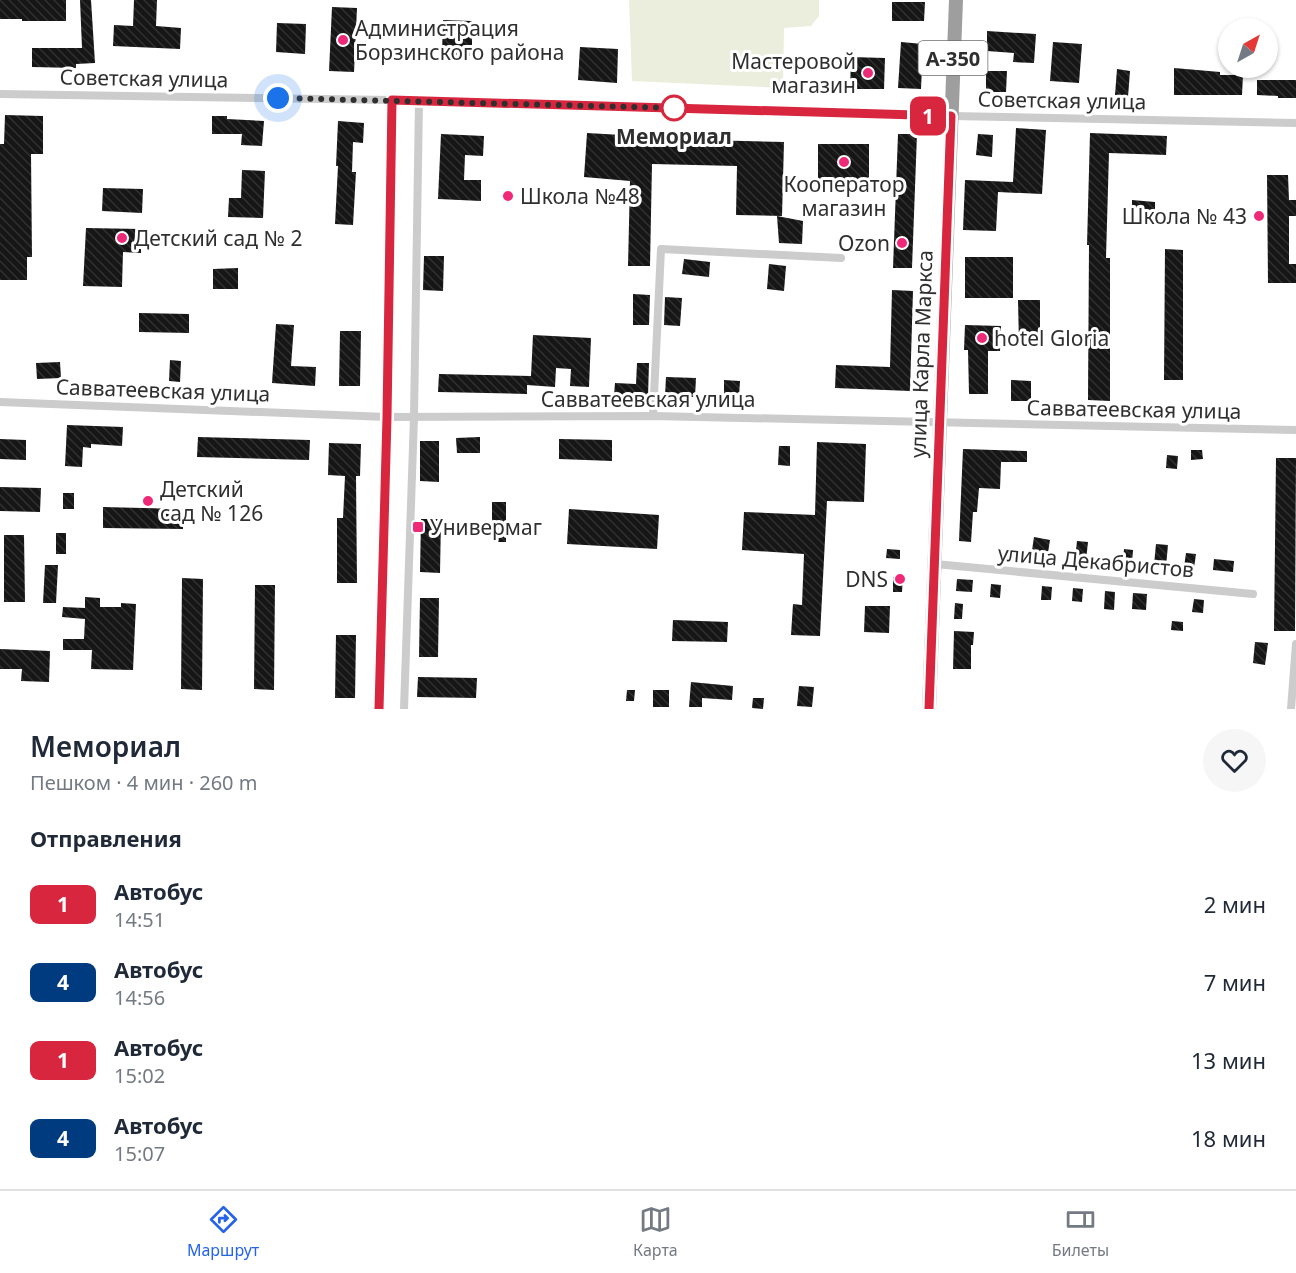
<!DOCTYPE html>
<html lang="ru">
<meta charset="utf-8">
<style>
:root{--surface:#fff;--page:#f6f6f7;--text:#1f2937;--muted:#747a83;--line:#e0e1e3;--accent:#2563eb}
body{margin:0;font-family:"Noto Sans",sans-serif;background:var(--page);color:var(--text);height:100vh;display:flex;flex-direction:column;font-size:22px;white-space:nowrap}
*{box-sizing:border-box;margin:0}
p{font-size:20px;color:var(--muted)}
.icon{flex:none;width:33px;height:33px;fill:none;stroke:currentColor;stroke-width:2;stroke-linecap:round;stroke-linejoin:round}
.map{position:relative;height:709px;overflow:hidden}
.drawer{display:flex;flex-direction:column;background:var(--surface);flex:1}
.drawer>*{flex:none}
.badge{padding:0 12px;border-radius:9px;font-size:21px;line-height:39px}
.needle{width:39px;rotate:39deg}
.fabs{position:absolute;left:1218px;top:18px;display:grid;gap:12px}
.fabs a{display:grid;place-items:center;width:60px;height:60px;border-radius:50%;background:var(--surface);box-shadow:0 2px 4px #0004;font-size:30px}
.you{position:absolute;width:30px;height:30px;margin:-15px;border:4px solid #fff;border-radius:50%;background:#1a73e8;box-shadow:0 0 0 9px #1a73e833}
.map>.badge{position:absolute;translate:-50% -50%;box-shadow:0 0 0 3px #fff}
h2{padding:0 30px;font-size:22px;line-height:54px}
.round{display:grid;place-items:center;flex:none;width:63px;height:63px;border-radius:32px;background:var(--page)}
.summary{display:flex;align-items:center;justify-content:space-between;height:102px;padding:0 30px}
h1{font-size:28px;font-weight:600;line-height:45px}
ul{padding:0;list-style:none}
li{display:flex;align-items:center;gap:18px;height:78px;padding:0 30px}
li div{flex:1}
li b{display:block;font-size:22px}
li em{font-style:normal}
li .badge{min-width:66px;font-weight:700;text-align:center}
.dock{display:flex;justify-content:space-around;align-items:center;height:84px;border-top:2px solid var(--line);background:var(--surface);font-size:16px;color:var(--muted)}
.dock a{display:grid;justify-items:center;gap:3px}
.dock .active{color:var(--accent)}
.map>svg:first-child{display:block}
.park{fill:#ebeddd}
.building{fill:url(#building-back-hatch)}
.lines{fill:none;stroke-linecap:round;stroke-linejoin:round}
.minor{stroke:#ccc;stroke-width:8}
.trunk{stroke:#9e9e9e;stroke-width:14}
.line-casing{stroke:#fff;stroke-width:14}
.line{stroke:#d7263d;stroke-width:9}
.walk{stroke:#2f2f2f;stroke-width:6;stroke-dasharray:0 10.8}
.poi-dot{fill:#ee2978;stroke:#fff;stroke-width:2}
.stop-dot{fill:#fff;stroke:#d7263d;stroke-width:3}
.labels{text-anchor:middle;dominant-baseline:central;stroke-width:6;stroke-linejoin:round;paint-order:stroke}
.shield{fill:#fff;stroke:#6d6d6d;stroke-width:1.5}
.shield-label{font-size:20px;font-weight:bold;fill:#2f2f2f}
.poi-label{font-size:21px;fill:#2f2f2f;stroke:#fff;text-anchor:start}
.street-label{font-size:21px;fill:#2f2f2f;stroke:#fff}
.stop-label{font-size:21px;font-weight:bold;fill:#2f2f2f;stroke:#fff}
</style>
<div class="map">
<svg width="1296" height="709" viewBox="0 0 1296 709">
<defs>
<pattern id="building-back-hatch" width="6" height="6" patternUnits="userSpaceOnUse" patternTransform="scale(1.5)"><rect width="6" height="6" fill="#161616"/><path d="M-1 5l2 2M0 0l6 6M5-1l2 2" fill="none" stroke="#303030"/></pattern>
</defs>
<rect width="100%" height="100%" fill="#fff"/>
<polygon class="park" points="629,0 819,0 819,16 811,26 784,28 783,88 632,81"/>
<g class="building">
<polygon points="0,0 66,0 66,21 22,21 22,19 0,19"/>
<polygon points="80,0 91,0 95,63 76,64 76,68 32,67 32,48 82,48"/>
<polygon points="134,0 157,0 156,26 181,28 180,49 113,46 114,25 133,26"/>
<polygon points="892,2 925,2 924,21 892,21"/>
<polygon points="332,7 357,8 354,72 329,71"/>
<polygon points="443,20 472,21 472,56 442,55"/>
<polygon points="277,23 306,24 305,54 276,52"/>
<polygon points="987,31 1036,34 1034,63 1013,62 1014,53 987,51"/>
<polygon points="901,42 923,44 921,89 898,88"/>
<polygon points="1053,42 1082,44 1079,83 1050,81"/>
<polygon points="580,47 618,49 617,83 578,80"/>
<polygon points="851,57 885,58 884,89 850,89"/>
<polygon points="1174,68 1220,72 1220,75 1243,75 1242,95 1174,95"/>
<polygon points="1117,69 1130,71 1128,97 1115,95"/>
<polygon points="986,71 1007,71 1006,92 986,92"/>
<polygon points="1257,80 1296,80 1296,98 1278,98 1278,96 1257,95"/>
<polygon points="5,115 43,116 43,154 31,154 32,257 27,257 27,280 0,280 0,144 4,144"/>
<polygon points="212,116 227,116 227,119 264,121 262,146 241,145 242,134 212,134"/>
<polygon points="338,121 364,123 363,143 353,142 352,172 356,172 353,225 335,224 338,166 336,166"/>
<polygon points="1016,128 1046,130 1042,194 998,192 996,231 963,230 965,180 1013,182"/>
<polygon points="587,133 622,135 622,138 784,142 782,216 736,215 737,166 652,164 650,266 628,266 630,181 584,177"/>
<polygon points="1090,133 1167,136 1166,155 1109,153 1106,258 1110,258 1110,401 1088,400 1089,245 1087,245"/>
<polygon points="441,134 484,136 483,156 465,155 464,180 481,180 481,201 438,199"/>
<polygon points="898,134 917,134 912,268 893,268"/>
<polygon points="978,134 993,135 992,157 976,155"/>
<polygon points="818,144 869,144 869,181 818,180"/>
<polygon points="242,170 265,171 263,218 228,217 229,198 241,198"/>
<polygon points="1267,175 1288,175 1289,200 1296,200 1296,216 1289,216 1289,264 1296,264 1296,283 1268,283"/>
<polygon points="103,188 143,189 142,213 102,211"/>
<polygon points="1132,200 1155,202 1155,216 1132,216"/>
<polygon points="777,216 803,221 802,244 779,243"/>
<polygon points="86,228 141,229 141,253 123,252 122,287 83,286"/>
<polygon points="1165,249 1183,250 1183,380 1164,380"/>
<polygon points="424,256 444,256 443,291 423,290"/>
<rect x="965" y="257" width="48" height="41"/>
<polygon points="684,259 710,262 709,277 682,274"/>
<polygon points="769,264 786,266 784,291 767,289"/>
<polygon points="238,268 238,289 213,289 213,269"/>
<polygon points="892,290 913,291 910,391 835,388 836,365 890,367"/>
<polygon points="633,294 650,295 649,325 633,325"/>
<polygon points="665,297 682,298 680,326 664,325"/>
<polygon points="1018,300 1040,300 1040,344 1019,344"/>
<polygon points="139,313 189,314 189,333 139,332"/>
<polygon points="276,324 294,325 291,366 316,367 315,386 272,383"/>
<polygon points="965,325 1001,326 1000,351 988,351 988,394 969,394 968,350 964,350"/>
<polygon points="340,331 361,331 360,386 339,386"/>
<polygon points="533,335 591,338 589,387 570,386 571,369 556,368 555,387 527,385 527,394 438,392 439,374 531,376"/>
<polygon points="170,360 181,361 180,382 169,381"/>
<polygon points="60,362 61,378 37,379 36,363"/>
<polygon points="637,363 649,363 648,397 614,395 615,383 636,384"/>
<polygon points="666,377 696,378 695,397 665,396"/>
<polygon points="724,380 740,381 739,397 724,396"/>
<polygon points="1011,380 1031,381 1031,401 1011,401"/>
<polygon points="67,425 123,427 122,446 91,444 91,448 83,447 82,467 65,466"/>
<polygon points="198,437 310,440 309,460 197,457"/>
<polygon points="480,437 480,453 457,453 456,438"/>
<polygon points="0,439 26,440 26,460 0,459"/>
<polygon points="559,439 612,440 612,461 559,459"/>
<polygon points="420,441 439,441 439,482 420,481"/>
<polygon points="817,442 866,444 864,502 827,501 820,636 791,635 793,604 802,605 804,554 742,550 744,512 815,515"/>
<polygon points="329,443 361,444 360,476 356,476 357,583 337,583 337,518 343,518 345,476 328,475"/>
<polygon points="779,446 790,446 790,466 778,465"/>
<polygon points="963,449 1027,451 1027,462 1001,462 1000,489 979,488 977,512 973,512 971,542 959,541"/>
<polygon points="1191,450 1202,450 1203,459 1191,460"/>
<polygon points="1167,455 1178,456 1177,469 1166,468"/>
<polygon points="1276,458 1296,458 1295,631 1274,631"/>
<polygon points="0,487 41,488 40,512 0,511"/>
<rect x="63" y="493" width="11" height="16"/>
<rect x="492" y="502" width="14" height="40"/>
<polygon points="103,507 183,509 183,529 103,528"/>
<polygon points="569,509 659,515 657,549 567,544"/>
<polygon points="421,519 441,519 440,573 420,572"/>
<rect x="56" y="533" width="10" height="21"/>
<polygon points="4,535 24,535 25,602 4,602"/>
<polygon points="1034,537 1050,540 1047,559 1031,557"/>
<polygon points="1077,541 1088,542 1086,560 1075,559"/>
<polygon points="1156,544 1168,545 1166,566 1154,565"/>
<polygon points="887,549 900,550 900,559 886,558"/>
<polygon points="1124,549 1133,550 1132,563 1123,562"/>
<polygon points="1186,553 1196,554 1194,568 1184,567"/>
<polygon points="1214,559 1234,561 1233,572 1213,570"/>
<polygon points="45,565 58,565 56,603 43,603"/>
<polygon points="893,577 903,577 902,592 893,592"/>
<polygon points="182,578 203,579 202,690 181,689"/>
<polygon points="957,579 973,580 972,592 956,591"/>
<polygon points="991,584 1001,585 1000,598 990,597"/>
<polygon points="255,585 275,585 274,690 254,689"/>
<polygon points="1042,586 1052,587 1051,600 1041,600"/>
<polygon points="1073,588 1083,589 1082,602 1072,601"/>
<polygon points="1105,591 1115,592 1114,610 1104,609"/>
<polygon points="1133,593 1147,594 1146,610 1132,609"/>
<polygon points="85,597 100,598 100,607 121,607 121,603 136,604 133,670 91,669 92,650 63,650 63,639 84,639 85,619 62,617 63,607 85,608"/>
<polygon points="420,598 439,598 438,657 419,657"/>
<polygon points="1194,599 1204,600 1203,613 1192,612"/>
<polygon points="955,603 963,604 962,619 954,619"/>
<polygon points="865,606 890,606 889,633 864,632"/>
<polygon points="673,620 728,622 727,642 672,641"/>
<polygon points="1172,621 1183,622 1183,631 1171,630"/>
<polygon points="954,631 974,632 973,645 971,645 971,669 953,669"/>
<polygon points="336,635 356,635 355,698 335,698"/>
<polygon points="1255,642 1268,643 1265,665 1253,663"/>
<polygon points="0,649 50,651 49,682 21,681 22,669 0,669"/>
<polygon points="418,677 477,678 476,698 417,697"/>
<polygon points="691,682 733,686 732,700 702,698 702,707 689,707"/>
<polygon points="799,686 814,687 812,707 797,706"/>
<polygon points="627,690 635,690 634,701 626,701"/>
<rect x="653" y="690" width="16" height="17"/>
<polygon points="753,698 764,698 763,709 752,708"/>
</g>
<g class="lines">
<g class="minor">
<polyline points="0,94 392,100 951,116 1296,123"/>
<polyline points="0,402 387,417 653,416 1296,430"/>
<polyline points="653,416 661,249 841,258"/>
<polyline points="935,564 1253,594"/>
<polyline points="379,709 387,417 392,100"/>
<polyline points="404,709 414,417 419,101"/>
<polyline points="1291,709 1296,644"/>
</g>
<polyline class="trunk" points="929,709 956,0"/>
</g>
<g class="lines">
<g class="line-casing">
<polyline id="line" points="379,709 387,417 392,100 951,116 929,709"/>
</g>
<use href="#line" class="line"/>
<polyline class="walk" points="278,98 674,108"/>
</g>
<g class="poi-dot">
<circle cx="343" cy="40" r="6"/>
<circle cx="868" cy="73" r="6"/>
<circle cx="844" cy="162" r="6"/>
<circle cx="508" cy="196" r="6"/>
<circle cx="1259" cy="216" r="6"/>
<circle cx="122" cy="238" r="6"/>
<circle cx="902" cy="243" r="6"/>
<circle cx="982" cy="338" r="6"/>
<circle cx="148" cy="501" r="6"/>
<rect x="412" y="521" width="12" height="12" rx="3"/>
<circle cx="900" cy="579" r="6"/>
</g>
<circle class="stop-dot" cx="674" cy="108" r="12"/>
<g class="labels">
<rect class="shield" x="918.5" y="41" width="69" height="34" rx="4.5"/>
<g class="shield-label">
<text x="953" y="58">А-350</text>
</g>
<g class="poi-label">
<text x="355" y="28">Администрация<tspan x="355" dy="24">Борзинского района</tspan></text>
<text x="856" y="61" text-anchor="end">Мастеровой<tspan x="856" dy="24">магазин</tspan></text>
<text x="844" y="184" text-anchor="middle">Кооператор<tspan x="844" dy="24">магазин</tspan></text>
<text x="520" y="196">Школа №48</text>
<text x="1247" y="216" text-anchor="end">Школа № 43</text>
<text x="134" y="238">Детский сад № 2</text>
<text x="890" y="243" text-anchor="end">Ozon</text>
<text x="994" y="338">hotel Gloria</text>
<text x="160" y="489">Детский<tspan x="160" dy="24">сад № 126</tspan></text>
<text x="430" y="527">Универмаг</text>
<text x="888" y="579" text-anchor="end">DNS</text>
</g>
<g class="street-label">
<text transform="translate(144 78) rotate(1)">Советская улица</text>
<text transform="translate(1062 100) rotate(1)">Советская улица</text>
<text transform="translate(921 354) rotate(-88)">улица Карла Маркса</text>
<text transform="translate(163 390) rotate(2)">Савватеевская улица</text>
<text x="648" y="399">Савватеевская улица</text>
<text transform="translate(1134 409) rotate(1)">Савватеевская улица</text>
<text transform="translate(1096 561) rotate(5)">улица Декабристов</text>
</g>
<g class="stop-label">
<text x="674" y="136">Мемориал</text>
</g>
</g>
</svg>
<div class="fabs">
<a><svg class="needle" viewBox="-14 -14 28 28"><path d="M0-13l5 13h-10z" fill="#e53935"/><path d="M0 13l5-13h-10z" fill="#747a83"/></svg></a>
</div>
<div class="you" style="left:278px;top:98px"></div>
<b class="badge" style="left:928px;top:116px;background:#d7263d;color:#fff">1</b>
</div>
<section class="drawer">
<div class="summary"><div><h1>Мемориал</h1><p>Пешком · 4 мин · 260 m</p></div><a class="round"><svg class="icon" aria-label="heart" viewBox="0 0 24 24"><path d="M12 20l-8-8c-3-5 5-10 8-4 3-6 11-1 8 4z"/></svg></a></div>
<h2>Отправления</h2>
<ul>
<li><span class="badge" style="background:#d7263d;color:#fff">1</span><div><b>Автобус</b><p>14:51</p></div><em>2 мин</em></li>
<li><span class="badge" style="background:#003b80;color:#fff">4</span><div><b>Автобус</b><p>14:56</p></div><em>7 мин</em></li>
<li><span class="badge" style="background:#d7263d;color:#fff">1</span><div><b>Автобус</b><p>15:02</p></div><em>13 мин</em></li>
<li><span class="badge" style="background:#003b80;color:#fff">4</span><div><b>Автобус</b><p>15:07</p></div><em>18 мин</em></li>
</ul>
</section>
<nav class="dock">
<a class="active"><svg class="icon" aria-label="directions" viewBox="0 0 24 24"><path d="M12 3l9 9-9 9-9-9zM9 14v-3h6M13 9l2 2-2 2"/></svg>Маршрут</a>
<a><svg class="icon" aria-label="map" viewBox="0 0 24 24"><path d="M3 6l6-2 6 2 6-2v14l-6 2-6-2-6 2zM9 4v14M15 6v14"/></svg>Карта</a>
<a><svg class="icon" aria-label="tickets" viewBox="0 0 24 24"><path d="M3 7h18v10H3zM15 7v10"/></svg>Билеты</a>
</nav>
